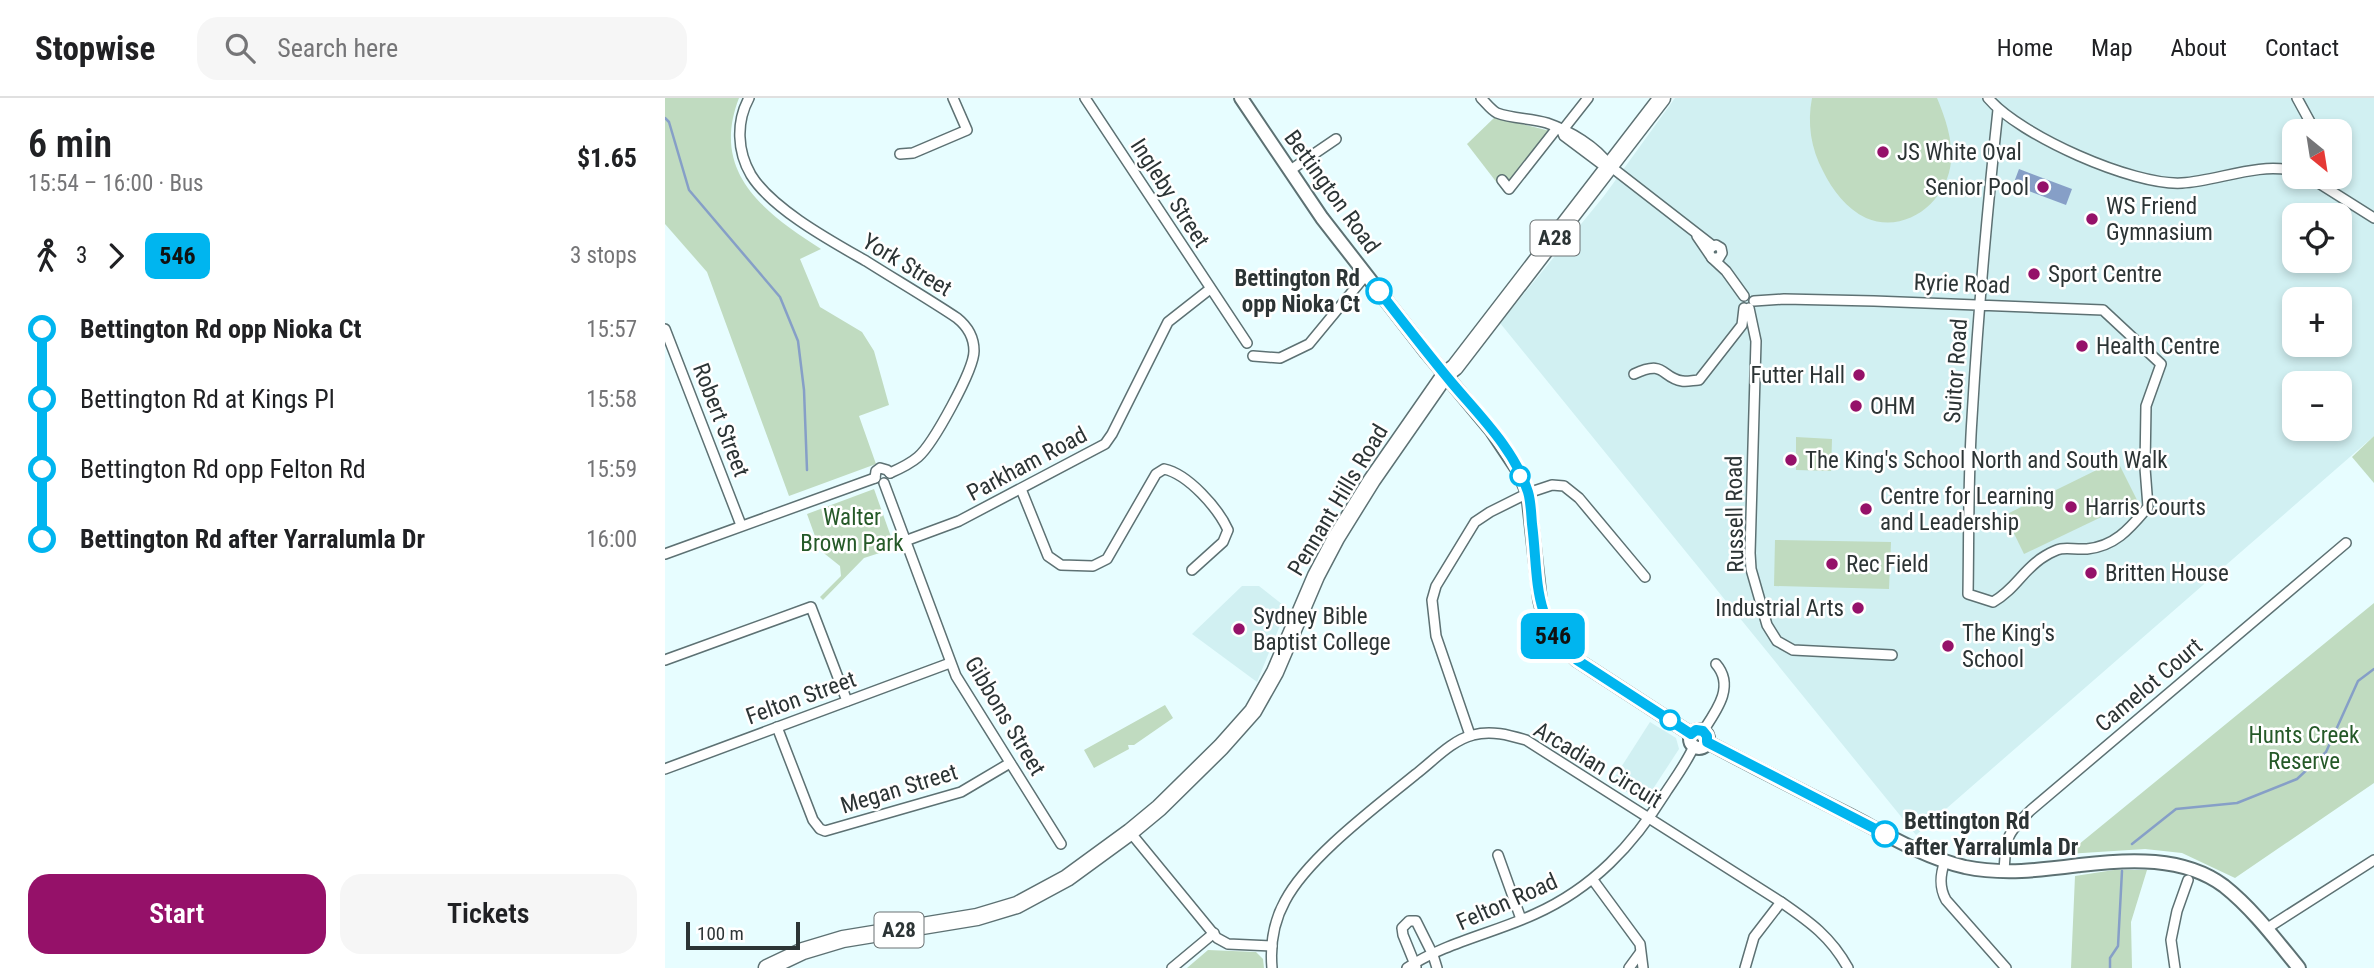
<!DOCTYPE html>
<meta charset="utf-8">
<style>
:root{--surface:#fff;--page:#f6f6f6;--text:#202124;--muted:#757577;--line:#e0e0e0;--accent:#951169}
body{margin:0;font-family:"Roboto Condensed",sans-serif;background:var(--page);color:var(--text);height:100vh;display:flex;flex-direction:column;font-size:26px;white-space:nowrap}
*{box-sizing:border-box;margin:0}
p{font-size:23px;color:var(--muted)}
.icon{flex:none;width:38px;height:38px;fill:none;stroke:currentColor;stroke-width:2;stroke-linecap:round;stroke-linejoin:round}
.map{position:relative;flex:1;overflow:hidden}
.drawer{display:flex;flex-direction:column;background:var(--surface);width:665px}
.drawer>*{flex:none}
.badge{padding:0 14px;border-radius:10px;font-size:24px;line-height:46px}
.needle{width:46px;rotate:150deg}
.buttons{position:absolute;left:1617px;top:21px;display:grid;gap:14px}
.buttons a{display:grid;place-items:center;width:70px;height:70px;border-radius:14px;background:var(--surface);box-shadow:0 4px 10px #0003;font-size:35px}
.scale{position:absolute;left:21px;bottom:18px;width:114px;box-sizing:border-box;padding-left:7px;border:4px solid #2c3435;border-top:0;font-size:19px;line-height:24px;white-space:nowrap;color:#2c3435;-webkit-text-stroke:5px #fff;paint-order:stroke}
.map>.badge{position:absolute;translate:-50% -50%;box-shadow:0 0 0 4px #fff}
.legs{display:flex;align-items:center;gap:10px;height:77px;padding:0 28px;font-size:23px}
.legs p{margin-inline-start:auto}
.overview{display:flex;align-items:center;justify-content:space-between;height:119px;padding:0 28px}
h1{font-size:38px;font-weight:600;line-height:52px}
.action{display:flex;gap:14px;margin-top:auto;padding:14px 28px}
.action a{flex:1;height:80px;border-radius:21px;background:var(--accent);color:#fff;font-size:28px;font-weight:600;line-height:80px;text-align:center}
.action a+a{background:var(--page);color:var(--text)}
ul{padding:0 28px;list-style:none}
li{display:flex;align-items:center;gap:24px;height:70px;font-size:26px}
li i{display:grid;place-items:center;width:10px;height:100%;margin:0 9px;background:currentColor}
li i::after{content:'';width:18px;height:18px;margin:-9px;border:5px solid;border-radius:50%;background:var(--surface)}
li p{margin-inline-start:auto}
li:first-child i{background:linear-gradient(#0000 50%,currentColor 0)}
li:last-child i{background:linear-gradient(currentColor 50%,#0000 0)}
header{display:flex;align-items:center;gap:42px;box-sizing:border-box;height:98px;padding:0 35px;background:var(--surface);border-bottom:2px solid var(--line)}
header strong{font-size:33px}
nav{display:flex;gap:38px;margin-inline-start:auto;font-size:24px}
.search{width:490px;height:63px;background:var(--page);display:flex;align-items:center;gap:18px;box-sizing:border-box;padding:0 24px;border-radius:21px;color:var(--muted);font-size:26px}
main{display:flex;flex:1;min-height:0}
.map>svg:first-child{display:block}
.built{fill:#d1f0f2;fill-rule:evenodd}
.green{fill:#c0dbc0}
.water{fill:#869fc7}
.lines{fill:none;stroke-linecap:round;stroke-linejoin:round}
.stream{stroke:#869fc7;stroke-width:2.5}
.minor-casing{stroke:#5d7173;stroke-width:12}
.secondary-casing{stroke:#5d7173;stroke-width:16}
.trunk-casing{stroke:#5d7173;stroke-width:19}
.minor{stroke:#fff;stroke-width:9}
.secondary{stroke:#fff;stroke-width:12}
.trunk{stroke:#fff;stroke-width:16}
.line-1-casing{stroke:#fff;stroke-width:16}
.line-1{stroke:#00b5ef;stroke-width:10}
.poi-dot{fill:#951169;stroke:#fff;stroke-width:2.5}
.stop-1-dot{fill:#fff;stroke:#00b5ef;stroke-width:3.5}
.labels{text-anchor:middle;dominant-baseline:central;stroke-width:5;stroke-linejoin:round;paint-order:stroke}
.shield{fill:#fff;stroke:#6b7172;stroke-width:2}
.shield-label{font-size:21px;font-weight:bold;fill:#2c3435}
.poi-label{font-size:23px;fill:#2c3435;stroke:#fff;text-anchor:start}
.street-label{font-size:23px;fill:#2c3435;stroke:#fff}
.stop-label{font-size:23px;font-weight:bold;fill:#2c3435;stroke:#fff;text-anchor:end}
.park-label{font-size:23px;fill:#255928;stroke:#fff}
</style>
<header>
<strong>Stopwise</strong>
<div class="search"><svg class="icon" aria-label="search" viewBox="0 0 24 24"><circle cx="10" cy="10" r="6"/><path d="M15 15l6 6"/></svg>Search here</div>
<nav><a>Home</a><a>Map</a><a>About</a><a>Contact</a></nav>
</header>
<main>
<section class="drawer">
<div class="overview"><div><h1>6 min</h1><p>15:54 – 16:00 · Bus</p></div><b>$1.65</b></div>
<div class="legs"><svg class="icon" aria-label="walk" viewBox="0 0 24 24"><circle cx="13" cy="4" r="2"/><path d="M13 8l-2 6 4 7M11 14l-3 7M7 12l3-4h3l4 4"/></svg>3<svg class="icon" aria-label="forward" viewBox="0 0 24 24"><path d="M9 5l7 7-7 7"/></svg><b class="badge" style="background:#00b5ef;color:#111">546</b><p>3 stops</p></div>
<ul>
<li><i style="color:#00b5ef"></i><b>Bettington Rd opp Nioka Ct</b><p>15:57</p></li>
<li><i style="color:#00b5ef"></i><span>Bettington Rd at Kings Pl</span><p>15:58</p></li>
<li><i style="color:#00b5ef"></i><span>Bettington Rd opp Felton Rd</span><p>15:59</p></li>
<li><i style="color:#00b5ef"></i><b>Bettington Rd after Yarralumla Dr</b><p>16:00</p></li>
</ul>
<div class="action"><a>Start</a><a>Tickets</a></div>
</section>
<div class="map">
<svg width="1709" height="870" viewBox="0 0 1709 870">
<rect width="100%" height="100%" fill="#e7fdff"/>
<g class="built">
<path d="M1010,0h699v338l-458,399 -416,-512 104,-127zM1629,33h46v46h-46zM1629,117h46v46h-46zM1629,201h46v46h-46zM1629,285h46v46h-46z"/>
<polygon points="577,488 594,488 622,510 592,584 527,536"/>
<polygon points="985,624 1011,640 1014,651 984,697 974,701 946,685"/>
</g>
<g class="green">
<path d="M0,0h74c-29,75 25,114 82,151l-21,10 20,48 42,25 12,19 15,54 -30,11 17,48 -87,32 -82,-224 -42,-48z"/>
<path d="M1147,0h125c8,19 16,42 14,63 -3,40 -45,74 -85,57 -19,-9 -34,-28 -43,-47 -12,-22 -16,-48 -11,-73z"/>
<polygon points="830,19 885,33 839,94 802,46"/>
<polygon points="1709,338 1709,385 1687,359"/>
<polygon points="1131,339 1167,341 1166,373 1131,372"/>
<polygon points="1452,362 1472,402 1359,456 1340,417"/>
<polygon points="209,391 230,450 199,460 158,502 155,499 176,478 175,468 155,452 142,416"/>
<polygon points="1110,442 1226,444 1224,491 1109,488"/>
<polygon points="1709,505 1709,685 1570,780 1517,755 1480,751 1402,756"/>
<polygon points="500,607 508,620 469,647 463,647 464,651 429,670 419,652"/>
<polygon points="1449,772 1482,772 1466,824 1467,870 1406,870 1410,778"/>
<polygon points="543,852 591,854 598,861 599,870 522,870"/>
</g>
<polygon class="water" points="1354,71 1407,91 1401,107 1348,87"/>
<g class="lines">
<g class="stream">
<polyline points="0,20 4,24 24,92 115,199 133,243 139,292 142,372"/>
<polyline points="1467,746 1511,711 1572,705 1632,681 1661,654 1693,583 1709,571"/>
<polyline points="1445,870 1445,860 1453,848 1457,773"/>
</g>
<g class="minor-casing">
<g id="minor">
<path d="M84,0c-13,24 -12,53 2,77 21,34 80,66 115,86 30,19 61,37 91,57 10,8 17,19 17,33 0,19 -41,93 -56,106 -8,7 -19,12 -28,16"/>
<polyline points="420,0 582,245"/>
<path d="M816,0c5,5 10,12 16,15 16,6 34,5 50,10 23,8 49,23 63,43l103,80"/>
<path d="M1323,0c31,37 145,88 194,85 36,-2 76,-21 112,-12"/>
<polyline points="1632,0 1650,33"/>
<polyline points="897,33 899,38 935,65 945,68"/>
<polyline points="897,33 923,0"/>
<polyline points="235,56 248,55 302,32 288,0"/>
<polyline points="624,73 671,41"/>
<polyline points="1644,79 1709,120"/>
<polyline points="837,82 844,91 892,30"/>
<polyline points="1032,138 1047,160 1054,160 1057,155 1056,150 1051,147 1045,150 1044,155"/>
<polyline points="1047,160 1061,173 1079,198"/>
<path d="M1089,203l30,-2 90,2 229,9 58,54 -15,42 -1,62 3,39c-18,21 -32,39 -61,42 -20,1 -22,-5 -42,7 -21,12 -29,33 -52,46l-25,-8c1,-59 0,-118 4,-176 6,-103 15,-206 26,-308"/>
<polyline points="1084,210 1091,243 1085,455 1086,471 1102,527 1112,543 1128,552 1227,557"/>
<polyline points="0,231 76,427"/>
<polyline points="588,258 615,260 644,246 701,177"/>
<path d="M969,276c32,-15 27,4 48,7 5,1 12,-1 17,-1l43,-55 2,-17"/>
<polyline points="210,380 211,373 215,370 222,372 225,375"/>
<polyline points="219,385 291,578 396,746"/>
<path d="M356,391l27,67 13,9 32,1 14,-7 49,-85 8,-5c24,5 54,39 64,61l-5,12 -31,28"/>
<polyline points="240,443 294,423 440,346 447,336 503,224 545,191"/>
<polyline points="0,456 210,380"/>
<polyline points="0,562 146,509 182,603"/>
<polyline points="112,629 148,722 155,731 160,733 296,694 345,665"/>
<path d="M1038,633c14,-21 32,-45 13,-67"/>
<polyline points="805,637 771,538 767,502 771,488 810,424 825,414 863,395 887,387 899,388 914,400 980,479"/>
<polyline points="0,671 285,565"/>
<polyline points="465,734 552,840 563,846 607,848"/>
<polyline points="833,757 856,821"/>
<path d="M1280,763c-5,14 -6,26 1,39l60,68"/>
<path d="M1339,774c2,-35 2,-38 27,-62l315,-267"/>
<polyline points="928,782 975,846 978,870"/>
<polyline points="1601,831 1709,762"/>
<polyline points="751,869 738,837 737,830 744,823 751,823 768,857 772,870"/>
<polyline points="507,870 549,835"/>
<path d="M607,870c-2,-23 2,-47 13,-67 23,-44 92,-95 131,-127 17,-13 36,-34 57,-39 18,-5 36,0 53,5l255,162c29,20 50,35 67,66"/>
<path d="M742,870c37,-25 87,-35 128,-54 58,-26 98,-69 131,-122 10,-15 21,-30 28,-46"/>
<polyline points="964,870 975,855"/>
<polyline points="1080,870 1089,839 1116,804"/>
<polyline points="1510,870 1506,842 1512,813 1523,782"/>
</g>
</g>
<g class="secondary-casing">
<g id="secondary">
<polyline points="576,0 657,120 762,255 827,333 853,372 863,395 875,502 880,523 888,538 912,562 1026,636"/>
<circle cx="1034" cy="641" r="9"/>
<path d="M1042,644c47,25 94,49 142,73 37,19 74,42 116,52 39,8 76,3 115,-2 48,-6 104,-9 144,21 29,23 52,54 75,82"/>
</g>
</g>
<g class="trunk-casing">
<polyline id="trunk" points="102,870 138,853 178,841 312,819 352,807 402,780 465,734 494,710 556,649 588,613 610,574 651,478 671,440 707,382 780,277 790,269 997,0"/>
</g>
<use href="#minor" class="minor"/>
<use href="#secondary" class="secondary"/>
<use href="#trunk" class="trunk"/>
</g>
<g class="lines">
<g class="line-1-casing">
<path id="line-1" d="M714,193c24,31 48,62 73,92 27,32 63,67 76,109 3,10 3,21 4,32 7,55 -1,96 45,136l114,74 5,-4 7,1 4,5v6l178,92"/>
</g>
<use href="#line-1" class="line-1"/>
</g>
<g class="poi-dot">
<circle cx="1218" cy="54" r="7"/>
<circle cx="1378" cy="89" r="7"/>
<circle cx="1427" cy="121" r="7"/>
<circle cx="1369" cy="176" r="7"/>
<circle cx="1417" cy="248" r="7"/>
<circle cx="1194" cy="277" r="7"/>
<circle cx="1191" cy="308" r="7"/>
<circle cx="1126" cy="362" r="7"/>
<circle cx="1406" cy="409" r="7"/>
<circle cx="1201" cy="411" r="7"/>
<circle cx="1167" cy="466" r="7"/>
<circle cx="1426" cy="475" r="7"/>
<circle cx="1193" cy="510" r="7"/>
<circle cx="574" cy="531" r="7"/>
<circle cx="1283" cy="548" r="7"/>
</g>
<g class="stop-1-dot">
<circle cx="714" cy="193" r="12"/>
<circle cx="855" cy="378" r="9"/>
<circle cx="1005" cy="622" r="9"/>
<circle cx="1220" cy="736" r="12"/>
</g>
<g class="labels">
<g class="shield">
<rect x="865.5" y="122.5" width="49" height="35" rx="5"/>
<rect x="209.5" y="814.5" width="49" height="35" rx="5"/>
</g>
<g class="shield-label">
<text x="890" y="140">A28</text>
<text x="234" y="832">A28</text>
</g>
<g class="poi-label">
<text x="1232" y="54">JS White Oval</text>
<text x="1364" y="89" text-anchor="end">Senior Pool</text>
<text x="1441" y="108">WS Friend<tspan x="1441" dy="26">Gymnasium</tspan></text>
<text x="1383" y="176">Sport Centre</text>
<text x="1431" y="248">Health Centre</text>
<text x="1180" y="277" text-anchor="end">Futter Hall</text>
<text x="1205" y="308">OHM</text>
<text x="1140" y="362">The King's School North and South Walk</text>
<text x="1215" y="398">Centre for Learning<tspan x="1215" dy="26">and Leadership</tspan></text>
<text x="1420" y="409">Harris Courts</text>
<text x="1181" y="466">Rec Field</text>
<text x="1440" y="475">Britten House</text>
<text x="1179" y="510" text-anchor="end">Industrial Arts</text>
<text x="588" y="518">Sydney Bible<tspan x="588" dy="26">Baptist College</tspan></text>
<text x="1297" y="535">The King's<tspan x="1297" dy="26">School</tspan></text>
</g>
<g class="street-label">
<text transform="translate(667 94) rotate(54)">Bettington Road</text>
<text transform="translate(505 95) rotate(57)">Ingleby Street</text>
<text transform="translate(242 167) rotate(31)">York Street</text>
<text transform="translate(1297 186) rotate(2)">Ryrie Road</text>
<text transform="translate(1291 273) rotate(-86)">Suitor Road</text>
<text transform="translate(56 322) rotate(69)">Robert Street</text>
<text transform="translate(362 366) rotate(-28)">Parkham Road</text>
<text transform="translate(673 402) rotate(-59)">Pennant Hills Road</text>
<text transform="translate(1070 416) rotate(-91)">Russell Road</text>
<text transform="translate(1484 587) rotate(-40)">Camelot Court</text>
<text transform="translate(136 600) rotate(-20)">Felton Street</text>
<text transform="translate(340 618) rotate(59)">Gibbons Street</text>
<text transform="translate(933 667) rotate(31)">Arcadian Circuit</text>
<text transform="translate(234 691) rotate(-17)">Megan Street</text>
<text transform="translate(842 804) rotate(-24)">Felton Road</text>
</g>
<g class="stop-label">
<text x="695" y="180">Bettington Rd<tspan x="695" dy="26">opp Nioka Ct</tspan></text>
<text x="1239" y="723" text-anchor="start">Bettington Rd<tspan x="1239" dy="26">after Yarralumla Dr</tspan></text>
</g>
<g class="park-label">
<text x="187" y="419">Walter<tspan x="187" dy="26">Brown Park</tspan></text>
<text x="1639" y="637">Hunts Creek<tspan x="1639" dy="26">Reserve</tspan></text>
</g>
</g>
</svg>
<div class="buttons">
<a><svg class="needle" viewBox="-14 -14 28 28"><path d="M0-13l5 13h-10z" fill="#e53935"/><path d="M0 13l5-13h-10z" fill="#757577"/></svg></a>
<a><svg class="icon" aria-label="locate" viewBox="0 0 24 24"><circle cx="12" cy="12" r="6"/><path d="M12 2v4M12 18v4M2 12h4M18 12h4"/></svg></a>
<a>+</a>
<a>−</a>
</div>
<div class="scale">100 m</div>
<b class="badge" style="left:888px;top:538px;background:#00b5ef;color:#111">546</b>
</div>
</main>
